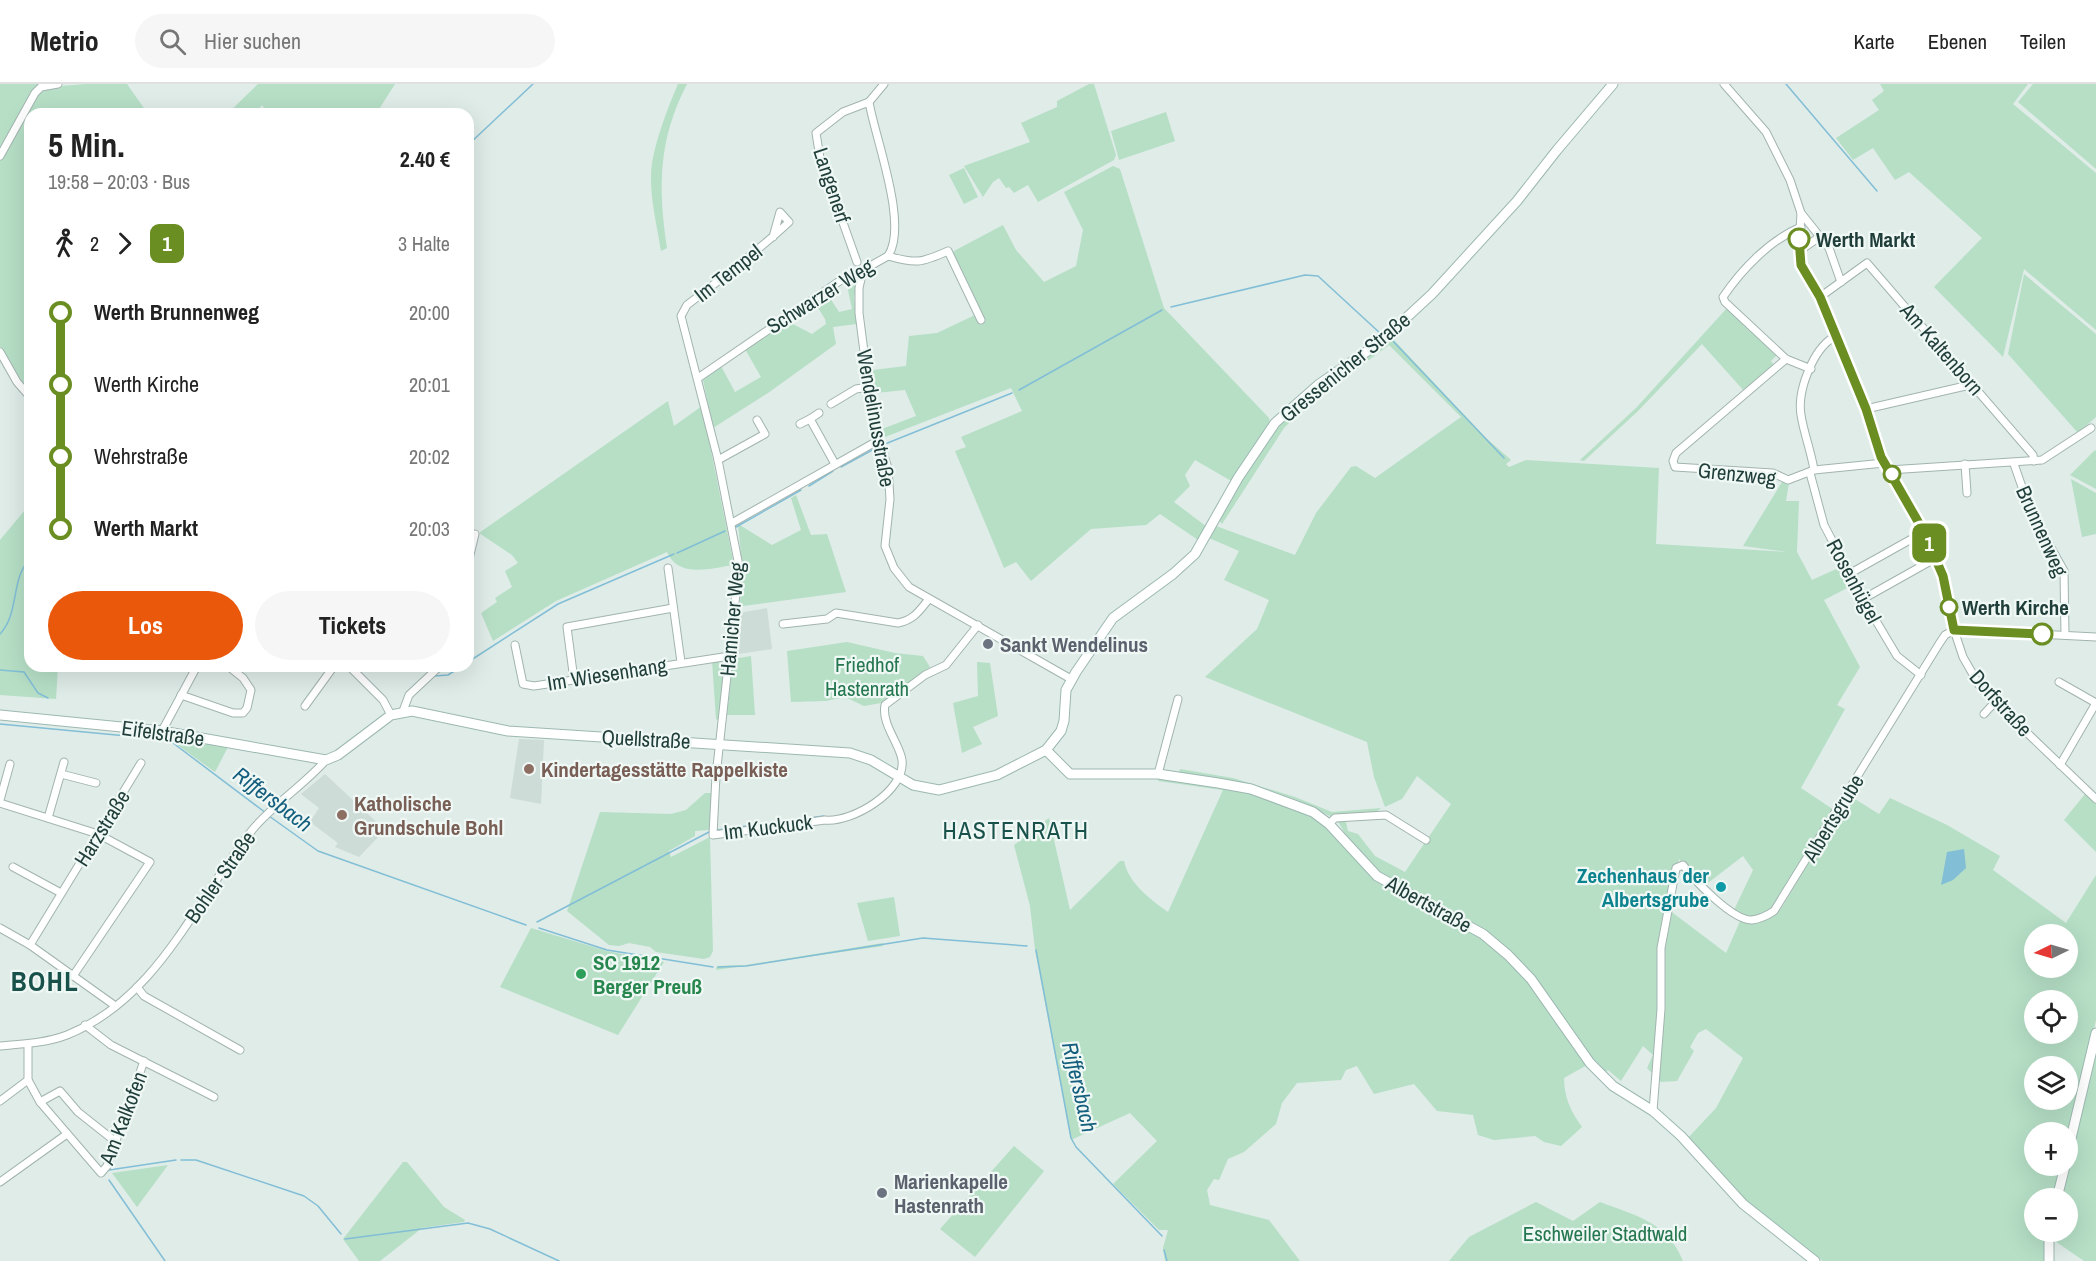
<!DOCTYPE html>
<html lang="de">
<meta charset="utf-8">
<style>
:root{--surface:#fff;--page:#f6f6f6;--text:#222;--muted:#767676;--line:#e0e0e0;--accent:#ea580c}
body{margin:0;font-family:"Archivo Narrow",sans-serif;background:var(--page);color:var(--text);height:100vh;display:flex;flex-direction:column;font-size:22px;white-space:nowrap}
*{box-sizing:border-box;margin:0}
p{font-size:20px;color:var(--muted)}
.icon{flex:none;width:33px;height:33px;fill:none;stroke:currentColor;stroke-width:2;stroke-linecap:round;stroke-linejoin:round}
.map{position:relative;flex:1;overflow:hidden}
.drawer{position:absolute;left:24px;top:24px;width:450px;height:564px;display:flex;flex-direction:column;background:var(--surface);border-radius:18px;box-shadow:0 6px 24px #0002}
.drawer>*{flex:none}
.badge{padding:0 12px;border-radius:9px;font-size:21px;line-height:39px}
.needle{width:39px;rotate:265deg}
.controls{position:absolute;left:2024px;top:840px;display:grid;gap:12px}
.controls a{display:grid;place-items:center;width:54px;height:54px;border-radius:50%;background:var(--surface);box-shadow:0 6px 24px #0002;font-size:30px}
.map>.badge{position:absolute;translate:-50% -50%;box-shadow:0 0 0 3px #fff}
.legs{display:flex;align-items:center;gap:9px;height:66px;padding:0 24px;font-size:20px}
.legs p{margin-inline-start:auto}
.head{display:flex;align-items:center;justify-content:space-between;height:102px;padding:0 24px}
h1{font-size:33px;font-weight:700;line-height:45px}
.button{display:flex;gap:12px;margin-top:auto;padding:12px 24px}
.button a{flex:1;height:69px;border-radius:36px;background:var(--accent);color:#fff;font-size:24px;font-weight:700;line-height:69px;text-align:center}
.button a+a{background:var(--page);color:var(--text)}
ul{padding:0 24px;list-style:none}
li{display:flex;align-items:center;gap:21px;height:72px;font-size:22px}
li i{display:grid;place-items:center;width:9px;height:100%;margin:0 8px;background:currentColor}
li i::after{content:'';width:15px;height:15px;margin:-8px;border:4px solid;border-radius:50%;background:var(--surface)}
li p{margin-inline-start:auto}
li:first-child i{background:linear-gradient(#0000 50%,currentColor 0)}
li:last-child i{background:linear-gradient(currentColor 50%,#0000 0)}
header{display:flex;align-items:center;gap:36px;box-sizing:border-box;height:84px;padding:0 30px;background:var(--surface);border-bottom:2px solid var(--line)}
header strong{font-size:28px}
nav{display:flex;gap:33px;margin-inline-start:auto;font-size:21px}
.search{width:420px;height:54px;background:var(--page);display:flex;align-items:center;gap:15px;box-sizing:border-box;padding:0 21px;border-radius:33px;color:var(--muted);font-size:22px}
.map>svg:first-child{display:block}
.built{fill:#cddcd7}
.green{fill:#b6dfc6;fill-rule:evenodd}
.water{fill:#82bed6}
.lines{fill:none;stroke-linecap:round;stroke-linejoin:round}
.stream{stroke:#82bed6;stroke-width:1.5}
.street-casing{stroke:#a2b4b0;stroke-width:9}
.secondary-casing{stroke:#9db8b2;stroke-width:11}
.street{stroke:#fff;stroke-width:7}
.secondary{stroke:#fff;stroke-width:9}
.line-1-casing{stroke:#fff;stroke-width:14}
.line-1{stroke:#6b8e23;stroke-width:9}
.stop-1-dot{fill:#fff;stroke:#6b8e23;stroke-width:3}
.worship-dot{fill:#6b7280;stroke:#f0f8f5;stroke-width:2}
.education-dot{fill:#8d6e63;stroke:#f0f8f5;stroke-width:2}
.culture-dot{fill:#0f9aa8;stroke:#f0f8f5;stroke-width:2}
.leisure-dot{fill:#2e9e5b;stroke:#f0f8f5;stroke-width:2}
.labels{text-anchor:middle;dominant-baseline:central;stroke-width:4.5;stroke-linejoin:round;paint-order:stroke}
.street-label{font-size:21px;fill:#1f3d39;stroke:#f0f8f5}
.stop-label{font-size:21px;font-weight:bold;fill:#1f3d39;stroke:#f0f8f5;text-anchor:start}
.worship-label{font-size:21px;font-weight:bold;fill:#5b616d;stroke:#f0f8f5;text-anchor:start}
.park-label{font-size:21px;fill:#257750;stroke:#f0f8f5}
.education-label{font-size:21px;font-weight:bold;fill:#785e54;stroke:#f0f8f5;text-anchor:start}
.culture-label{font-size:21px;font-weight:bold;fill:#0d838f;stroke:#f0f8f5;text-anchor:end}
.leisure-label{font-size:21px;font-weight:bold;fill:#27864d;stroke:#f0f8f5;text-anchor:start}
.water-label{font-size:22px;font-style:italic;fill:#145e7e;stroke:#f0f8f5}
.quarter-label{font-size:24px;letter-spacing:1.5px;fill:#19514b;stroke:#f0f8f5}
.district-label{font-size:27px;font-weight:bold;letter-spacing:1.5px;fill:#19514b;stroke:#f0f8f5}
</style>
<header>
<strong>Metrio</strong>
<div class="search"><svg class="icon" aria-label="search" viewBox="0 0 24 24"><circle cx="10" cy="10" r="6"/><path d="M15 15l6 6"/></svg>Hier suchen</div>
<nav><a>Karte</a><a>Ebenen</a><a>Teilen</a></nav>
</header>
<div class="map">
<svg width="2096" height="1177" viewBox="0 0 2096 1177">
<rect width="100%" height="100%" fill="#dfece8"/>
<g class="built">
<polygon points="767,524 772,565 738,570 734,566 735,563 739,564 741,539 738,539 739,529"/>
<polygon points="519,655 544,656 541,720 510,714"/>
<polygon points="325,690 385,746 359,773 335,763 338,759 310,738 319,724 301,710"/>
</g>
<g class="green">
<polygon points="0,0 40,0 0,69"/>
<polygon points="86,0 127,0 148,30 30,30 30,310 0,263 0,76 37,10 49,3"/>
<polygon points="258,0 395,0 376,30 267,30 262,21 255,30 227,30"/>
<path d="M678,0h9c-29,56 -29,103 -20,164l-6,3c-4,-27 -13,-59 -9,-88 4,-24 16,-56 26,-79z"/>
<polygon points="1089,0 1094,0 1116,71 1114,76 1038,118 1028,101 1014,109 1009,103 1006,104 999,94 993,98 983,113 964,82 1030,58 1021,39 1057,23 1057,17"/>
<polygon points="1880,0 2028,0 2013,20 2096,89 2096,246 2024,185 2003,273 1934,203 1982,154 1909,88 1895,96 1873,64 1853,76 1836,54 1879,26 1872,16 1884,7"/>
<polygon points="2033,0 2096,0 2096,85 2018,18"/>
<polygon points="1166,28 1175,57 1119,76 1111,47"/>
<polygon points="1113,82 1120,85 1164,224 1269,334 1270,340 1233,398 1195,376 1185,391 1190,402 1174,418 1207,443 1198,456 1160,430 1146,441 1091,445 1031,497 1016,478 1004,484 955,367 966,363 961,353 1022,327 1011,304 885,353 882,345 916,332 905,306 876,309 873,286 906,282 909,252 937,249 977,230 953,174 954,167 1003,141 1016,166 1044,198 1076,182 1083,146 1064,108"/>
<polygon points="964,84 978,113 964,120 949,91"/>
<polygon points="2024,190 2096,250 2096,333 2078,349 2008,270"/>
<polygon points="853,195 857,196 854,214 857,240 833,243 836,260 768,309 713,344 703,296 721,282 735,308 761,293 745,265 787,237 812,250 826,240 825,235 815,219 828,211 839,228 852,225 846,197"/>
<polygon points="1728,223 1779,269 1771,277 1775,283 1745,308 1702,260 1638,327 1584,377 1580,376 1636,324"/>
<path d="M1392,254l93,99 26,23 -5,4 3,3 17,-7 133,8 -3,76 131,8 -44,-6 39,-64 7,1 -3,18h13l-2,51 15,28 31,-14 10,19 -29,15 36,67 -23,38 8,4 -44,79 33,22 -56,95 -25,13 -19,-8 19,-40 -10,-14 -39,30 -25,-27 -10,51 57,43 15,-34 12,3 29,-15 65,-110 3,-1 29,18 11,-16 57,27 53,31 -7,14 73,53 30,-48v145l-29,124v-12h-33v34h28l-8,32h-20v34h12v29h-223l-77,-60 -59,-62 29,-31 27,-50 -37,-29 -8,4 -8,14 4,4 -17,30 -16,1 -14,-14 6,-13 -10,-9 -22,35 -13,-11 -2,2 -19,-20 -5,5 5,8 -23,13c0,19 7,34 18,49l-21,19 -17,-4 -9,-6 -41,4 -16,-5 -5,-20 -36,-4 -23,-27 -40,10 -17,-28 -11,4 -5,10 -44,3 -15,20 -6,21 -32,28 -16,7 -9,21 -5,-1 -7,11 3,15 59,15 31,41h-135l-2,-13 5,-18h-9l-46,-46 44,-43 -27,-28 -59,27 -36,-190 -5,-44 -16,-61 35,-27 21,92 50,-49h4c5,23 26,38 44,51l55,-122 -65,-9 1,-3c57,6 137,16 178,60l7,-6 -7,-12 21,-3 -12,5 2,9 10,3 17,22 30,16 46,-68 -34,-28 -15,23 -17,8 -11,-30 -7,-35 -162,-65 52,-48 12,-29 -45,-20 15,-29 -30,-13 7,-12 79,29 21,-42 35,-46 5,-1 19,12 86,-61 -72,-72 -87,65 -18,18 -62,96 -4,-5 20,-35 41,-59 20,-20zM2034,850h33v34h-33zM2034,916h33v34h-33zM2034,982h33v34h-33z"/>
<path d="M668,317l6,25 28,-20 32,159c-23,3 -55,14 -67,-13l-111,49 -63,40 -12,-28 16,-11 -2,-4 17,-11 -7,-16 13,-8 -6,-8 -33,-22z"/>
<polygon points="2095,366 2096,367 2096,405 2070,391"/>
<polygon points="2071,395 2096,409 2096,450 2082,453"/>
<polygon points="796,411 811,451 827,450 846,508 743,522 740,519 742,482 738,440 772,461 801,446 791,414"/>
<polygon points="30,420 30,582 58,582 56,615 0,611 0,456"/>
<polygon points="847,558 895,569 923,572 930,583 881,619 864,622 845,613 826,617 791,618 787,567"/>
<polygon points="751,572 755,631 727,631 733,575"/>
<polygon points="724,576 725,578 718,636 716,635 712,577"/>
<polygon points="977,578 990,579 998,632 973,643 982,660 962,669 953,619 978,612"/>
<polygon points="173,654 228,663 215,688 172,657"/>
<polygon points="1180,685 1233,694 1295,713 1332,728 1381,724 1375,729 1332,733 1294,715 1233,697 1179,688"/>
<polygon points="705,709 712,709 709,746 695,747 695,752 669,767 671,773 710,753 713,867 710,873 704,875 656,868 650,863 629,859 619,862 609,861 567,827 600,728 671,730 686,726"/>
<polygon points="2085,710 2096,718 2096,768 2064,736"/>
<polygon points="894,813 900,852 868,857 857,819"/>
<polygon points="531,844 607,867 664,878 618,951 500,903"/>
<polygon points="883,859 883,862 716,886 717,882 746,881"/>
<polygon points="2096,962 2096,1177 2084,1177 2052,1155 2053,1148 2067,1148 2067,1114 2061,1114"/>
<polygon points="1014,1062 1044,1087 975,1173 940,1145"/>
<polygon points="403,1078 407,1078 444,1123 465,1136 464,1138 422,1144 380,1177 359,1177 343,1155"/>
<polygon points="168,1081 137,1123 112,1089"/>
<path d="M1536,1118l37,19 27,-19c37,14 67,20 83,59h-234l20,-24z"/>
</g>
<polygon class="water" points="1964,765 1966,784 1953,796 1941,801 1947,768"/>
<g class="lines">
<g class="stream">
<polyline points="1786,0 1877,107"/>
<polyline points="468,61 533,0"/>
<polyline points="1171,223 1305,191 1318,192 1381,250"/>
<polyline points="1391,255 1504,374"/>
<polyline points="1019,306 1162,226"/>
<polyline points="885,360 1012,309"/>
<polyline points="841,383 876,364"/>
<polyline points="809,402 833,387"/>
<polyline points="736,443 801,406"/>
<polyline points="677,469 725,447"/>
<path d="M0,550c20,-21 10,-55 30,-75"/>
<polyline points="468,578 558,520 674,470"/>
<polyline points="0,586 24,588 38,609 48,614"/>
<polyline points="434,592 448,591 462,582"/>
<polyline points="0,640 169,656 266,729"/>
<polyline points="269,732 318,767 526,841"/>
<polyline points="717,746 824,732"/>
<polyline points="537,838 709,748"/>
<polyline points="539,844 607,866 713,883"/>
<polyline points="1036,866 1071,1054 1076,1063 1162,1152"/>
<polyline points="718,883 746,882 923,854 1027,862"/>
<polyline points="181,1076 196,1076 304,1112 318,1122 341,1150"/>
<polyline points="109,1086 176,1076"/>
<polyline points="109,1096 165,1177"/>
<polyline points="345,1155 468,1139 490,1145 559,1177"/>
<polyline points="1164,1166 1167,1177"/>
</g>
<g class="street-casing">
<g id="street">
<polyline points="1724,0 1766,48 1790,96 1801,129 1799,162 1801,181 1820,213 1866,325 1881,373 1924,448 1943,492 1954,546 1963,573 1979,601 1995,618 2096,715"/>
<path d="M869,18c6,36 40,123 19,154"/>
<polyline points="0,72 35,9 41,3 58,0"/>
<polyline points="1801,129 1829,164 1841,198"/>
<path d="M1801,143c-31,13 -59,42 -78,70l2,5 61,57 25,10"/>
<path d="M773,153l7,-25 9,10c-32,30 -67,56 -102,83l-6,11 37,144 21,106 -23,210 -3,59 112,-15c27,3 81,-29 77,-60 -2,-16 -21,-36 -17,-55l40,-30 21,-10 32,-40"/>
<polyline points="1799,167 1821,152"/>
<polyline points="857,178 820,74 816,49 843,28 869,18 884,0"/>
<polyline points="1820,213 1867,179 2033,371 2034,377"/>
<path d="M981,236l-33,-69c-27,12 -32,13 -60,5l-25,14 -4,18v25l14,108 15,47 2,31 -5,47 9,22 15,19 162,92"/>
<polyline points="0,268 17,298 30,313"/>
<polyline points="1786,275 1676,369 1673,377 1675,383 1773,389 1788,396 1814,386 1884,379"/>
<polyline points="698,294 844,194 862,188"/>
<polyline points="831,320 856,305 869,303"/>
<polyline points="1866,325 1974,300"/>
<polyline points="819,329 810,335 835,380"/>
<polyline points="800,340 810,335"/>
<polyline points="718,376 765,350 757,336"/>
<polyline points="1965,380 1967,409"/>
<polyline points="2014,380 2030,426 2064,487 2065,551"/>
<path d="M1814,386c-3,-19 -10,-36 -13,-55 -4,-24 12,-66 33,-78"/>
<polyline points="1889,386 2042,376 2091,344"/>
<polyline points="1810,389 1824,441 1863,515 1897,572 1921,591"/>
<polyline points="732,439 879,356"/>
<polyline points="468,479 475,450"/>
<polyline points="668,484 681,578"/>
<polyline points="1849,490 1924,448"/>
<polyline points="1863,515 1936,474"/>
<path d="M783,540l44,-5 9,-6 62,10c16,-3 21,-12 31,-24"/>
<polyline points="1954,546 2096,553"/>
<polyline points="515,561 523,600 534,602 730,572"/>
<polyline points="349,582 383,616 391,631"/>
<polyline points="574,596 567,543 673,524"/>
<polyline points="2059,598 2096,619"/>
<polyline points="181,611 233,629 243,629 247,624 251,606 243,594 228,582"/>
<polyline points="305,622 334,582"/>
<polyline points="403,627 409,611 440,582"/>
<polyline points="1984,630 1995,618"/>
<polyline points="162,647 197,582"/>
<polyline points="2060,681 2096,619"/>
<polyline points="61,690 96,699"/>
<polyline points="1158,690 1178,615"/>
<polyline points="0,716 10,680"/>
<polyline points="0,719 98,750 150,778 73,892"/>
<polyline points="48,734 64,678"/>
<polyline points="1329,740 1335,734 1386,731 1426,756"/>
<polyline points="13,783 61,809"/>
<polyline points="0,844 30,861 114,921"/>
<polyline points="30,861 141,679"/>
<polyline points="137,903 144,912 240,966"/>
<polyline points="85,941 111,961 214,1013"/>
<polyline points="28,960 28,996 40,1018 101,1089 107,1082 144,977"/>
<path d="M0,962c23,-2 46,-3 67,-11 92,-37 128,-135 186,-206 22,-26 51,-44 73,-69"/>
<polyline points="0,1017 28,996"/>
<polyline points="40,1018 60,1007 78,1028 116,1058"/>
<path d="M1653,1027l8,-102v-61l15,-80 7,-3c11,15 50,56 69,55 8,-1 16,-5 22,-9l165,-267 6,-9 9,-5"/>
<polyline points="0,1098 67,1050"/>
</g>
</g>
<g class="secondary-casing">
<g id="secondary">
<polyline points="0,631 162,647 326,676 338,671 391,631 412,627 508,647 850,669 871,676 913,701 939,706 997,691 1046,666 1061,647 1064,637 1066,606 1076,588 1113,534 1173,490 1195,470 1238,394 1275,339 1318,301 1379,259 1432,210 1517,117 1557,66 1613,0"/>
<polyline points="1046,666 1070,690 1158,690 1218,699 1251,705 1313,728 1329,740 1377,792 1483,850 1508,871 1531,895 1590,979 1613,1002 1653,1027 1681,1052 1743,1120 1815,1177"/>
<polyline points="2067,1071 2096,949"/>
<polyline points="2057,1114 2065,1082"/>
<polyline points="2049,1177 2049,1148"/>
</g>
</g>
<use href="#street" class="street"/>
<use href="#secondary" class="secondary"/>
</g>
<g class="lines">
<g class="line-1-casing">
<polyline id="line-1" points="1799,155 1801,181 1820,213 1866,325 1881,373 1924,448 1943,492 1954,546 2042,550"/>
</g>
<use href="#line-1" class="line-1"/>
</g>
<g class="stop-1-dot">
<circle cx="1799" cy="155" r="10"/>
<circle cx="1892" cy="390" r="8"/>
<circle cx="1949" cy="523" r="8"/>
<circle cx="2042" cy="550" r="10"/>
</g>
<g class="worship-dot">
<circle cx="988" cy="560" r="6"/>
<circle cx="882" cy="1109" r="6"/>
</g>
<g class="education-dot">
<circle cx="529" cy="685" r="6"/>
<circle cx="342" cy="731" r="6"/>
</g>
<circle class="culture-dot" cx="1721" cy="803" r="6"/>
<circle class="leisure-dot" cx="581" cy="890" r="6"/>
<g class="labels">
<g class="street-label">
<text transform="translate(832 101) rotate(72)">Langenerf</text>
<text transform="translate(728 189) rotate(-38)">Im Tempel</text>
<text transform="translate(820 212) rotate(-32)">Schwarzer Weg</text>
<text transform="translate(1942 265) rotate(49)">Am Kaltenborn</text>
<text transform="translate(1345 283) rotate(-39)">Gressenicher Straße</text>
<text transform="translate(876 334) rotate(80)">Wendelinusstraße</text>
<text transform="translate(1737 390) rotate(6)">Grenzweg</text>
<text transform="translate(2042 447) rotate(66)">Brunnenweg</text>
<text transform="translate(1854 497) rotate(62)">Rosenhügel</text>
<text transform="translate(732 535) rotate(-85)">Hamicher Weg</text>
<text transform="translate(607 590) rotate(-9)">Im Wiesenhang</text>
<text transform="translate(2001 619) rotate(48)">Dorfstraße</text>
<text transform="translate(163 649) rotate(8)">Eifelstraße</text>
<text transform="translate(646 655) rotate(3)">Quellstraße</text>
<text transform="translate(1833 734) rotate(-59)">Albertsgrube</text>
<text transform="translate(768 743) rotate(-7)">Im Kuckuck</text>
<text transform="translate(102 744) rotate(-58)">Harzstraße</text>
<text transform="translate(220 793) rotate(-55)">Bohler Straße</text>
<text transform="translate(1429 820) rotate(29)">Albertstraße</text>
<text transform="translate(123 1034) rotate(-69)">Am Kalkofen</text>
</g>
<g class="stop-label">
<text x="1816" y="155">Werth Markt</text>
<text x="1962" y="523">Werth Kirche</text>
</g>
<g class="worship-label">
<text x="1000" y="560">Sankt Wendelinus</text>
<text x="894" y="1097">Marienkapelle<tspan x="894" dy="24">Hastenrath</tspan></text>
</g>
<g class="park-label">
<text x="867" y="580">Friedhof<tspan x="867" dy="24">Hastenrath</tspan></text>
<text x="1605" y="1149">Eschweiler Stadtwald</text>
</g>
<g class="education-label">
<text x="541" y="685">Kindertagesstätte Rappelkiste</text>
<text x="354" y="719">Katholische<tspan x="354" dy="24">Grundschule Bohl</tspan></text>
</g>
<g class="culture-label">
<text x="1709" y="791">Zechenhaus der<tspan x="1709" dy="24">Albertsgrube</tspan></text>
</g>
<g class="leisure-label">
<text x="593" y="878">SC 1912<tspan x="593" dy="24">Berger Preuß</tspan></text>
</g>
<g class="water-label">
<text transform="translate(273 715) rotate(37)">Riffersbach</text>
<text transform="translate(1080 1003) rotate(77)">Riffersbach</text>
</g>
<g class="quarter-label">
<text x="1016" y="746">HASTENRATH</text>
</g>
<g class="district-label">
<text x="45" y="897">BOHL</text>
</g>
</g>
</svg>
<div class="controls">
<a><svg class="needle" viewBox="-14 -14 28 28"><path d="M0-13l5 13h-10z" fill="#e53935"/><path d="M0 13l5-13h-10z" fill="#767676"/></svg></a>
<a><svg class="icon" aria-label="locate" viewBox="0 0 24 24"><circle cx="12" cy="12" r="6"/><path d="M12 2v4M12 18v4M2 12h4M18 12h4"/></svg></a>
<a><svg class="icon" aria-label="layers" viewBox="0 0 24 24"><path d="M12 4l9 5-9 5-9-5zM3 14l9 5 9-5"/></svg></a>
<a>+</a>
<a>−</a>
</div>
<b class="badge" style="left:1929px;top:459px;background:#6b8e23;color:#fff">1</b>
<section class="drawer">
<div class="head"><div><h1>5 Min.</h1><p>19:58 – 20:03 · Bus</p></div><b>2.40 €</b></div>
<div class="legs"><svg class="icon" aria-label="walk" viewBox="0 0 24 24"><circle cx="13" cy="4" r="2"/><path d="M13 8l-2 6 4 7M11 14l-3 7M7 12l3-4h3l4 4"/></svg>2<svg class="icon" aria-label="forward" viewBox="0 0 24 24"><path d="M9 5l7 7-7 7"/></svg><b class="badge" style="background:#6b8e23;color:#fff">1</b><p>3 Halte</p></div>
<ul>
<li><i style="color:#6b8e23"></i><b>Werth Brunnenweg</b><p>20:00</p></li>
<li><i style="color:#6b8e23"></i><span>Werth Kirche</span><p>20:01</p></li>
<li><i style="color:#6b8e23"></i><span>Wehrstraße</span><p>20:02</p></li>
<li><i style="color:#6b8e23"></i><b>Werth Markt</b><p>20:03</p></li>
</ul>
<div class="button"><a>Los</a><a>Tickets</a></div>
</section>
</div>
